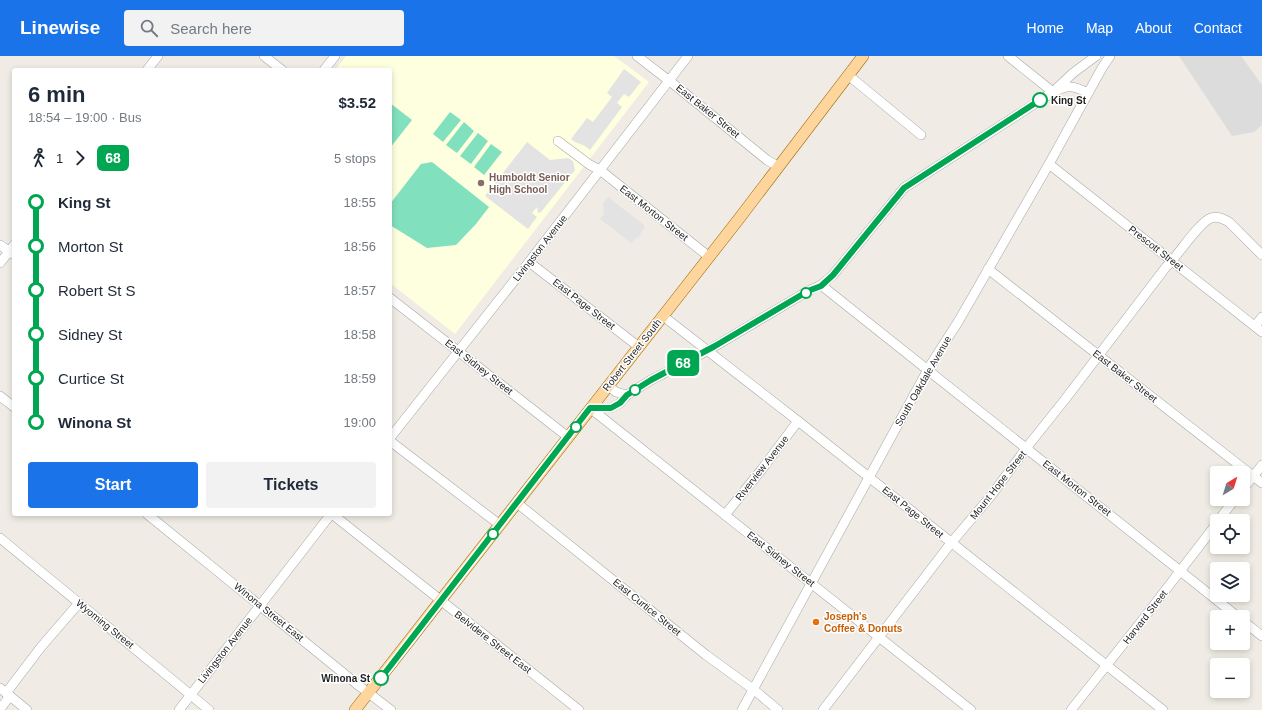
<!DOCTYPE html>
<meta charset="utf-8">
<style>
:root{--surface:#fff;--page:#f2f2f3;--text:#1f2937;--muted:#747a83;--accent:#1a73e8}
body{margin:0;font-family:Arial,sans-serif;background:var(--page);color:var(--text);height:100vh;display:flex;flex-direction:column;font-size:15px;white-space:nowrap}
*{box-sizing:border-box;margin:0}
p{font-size:13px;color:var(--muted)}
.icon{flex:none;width:22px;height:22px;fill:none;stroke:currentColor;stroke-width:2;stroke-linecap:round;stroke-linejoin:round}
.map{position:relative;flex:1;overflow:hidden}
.details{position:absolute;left:12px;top:12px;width:380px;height:448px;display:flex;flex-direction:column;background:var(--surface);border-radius:4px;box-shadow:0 2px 6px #0003}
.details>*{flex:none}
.badge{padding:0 8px;border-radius:6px;font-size:14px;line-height:26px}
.needle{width:26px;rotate:38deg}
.fabs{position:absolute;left:1210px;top:410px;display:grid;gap:8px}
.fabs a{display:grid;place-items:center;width:40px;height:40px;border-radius:4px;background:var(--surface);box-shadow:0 2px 6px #0003;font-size:20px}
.map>.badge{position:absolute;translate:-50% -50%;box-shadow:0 0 0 2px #fff}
.legs{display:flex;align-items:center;gap:6px;height:44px;padding:0 16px;font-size:13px}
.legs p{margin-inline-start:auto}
.overview{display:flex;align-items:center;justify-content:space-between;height:68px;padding:0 16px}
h1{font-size:22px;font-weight:700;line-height:30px}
.action{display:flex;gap:8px;margin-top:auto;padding:8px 16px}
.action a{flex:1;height:46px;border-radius:4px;background:var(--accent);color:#fff;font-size:16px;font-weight:700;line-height:46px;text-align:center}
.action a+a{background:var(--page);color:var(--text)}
ul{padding:0 16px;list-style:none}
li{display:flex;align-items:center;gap:14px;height:44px;font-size:15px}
li i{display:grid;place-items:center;width:6px;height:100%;margin:0 5px;background:currentColor}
li i::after{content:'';width:10px;height:10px;margin:-5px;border:3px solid;border-radius:50%;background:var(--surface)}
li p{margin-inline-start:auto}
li:first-child i{background:linear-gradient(#0000 50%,currentColor 0)}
li:last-child i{background:linear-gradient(currentColor 50%,#0000 0)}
header{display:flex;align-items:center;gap:24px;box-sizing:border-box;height:56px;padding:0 20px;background:var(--accent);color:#fff}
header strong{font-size:19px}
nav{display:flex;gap:22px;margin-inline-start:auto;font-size:14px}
.search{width:280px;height:36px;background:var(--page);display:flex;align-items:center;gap:10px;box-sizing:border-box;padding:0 14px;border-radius:4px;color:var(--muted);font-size:15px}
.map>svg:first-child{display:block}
.residential{fill:#dddcdc}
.education{fill:#feffdf}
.pitch{fill:#81e0be}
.parking{fill:#e3e3e3}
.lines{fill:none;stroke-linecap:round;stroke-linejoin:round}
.minor-casing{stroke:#a6a6a6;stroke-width:10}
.major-casing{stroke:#9a6a00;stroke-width:12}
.minor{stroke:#fff;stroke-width:9}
.major{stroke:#fed59c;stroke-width:11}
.line-1-casing{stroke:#fff;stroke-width:9}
.line-1{stroke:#00a651;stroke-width:6}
.stop-1-dot{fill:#fff;stroke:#00a651;stroke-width:2}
.education-dot{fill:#8d6e63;stroke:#fff;stroke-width:1.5}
.food-dot{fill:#e8710a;stroke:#fff;stroke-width:1.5}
.labels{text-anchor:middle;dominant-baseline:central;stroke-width:3;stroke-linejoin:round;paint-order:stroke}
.stop-label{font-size:10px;font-weight:bold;fill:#1f1f1f;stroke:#fff;text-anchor:start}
.street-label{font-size:10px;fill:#1f1f1f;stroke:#fff}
.education-label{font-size:10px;font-weight:bold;fill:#785e54;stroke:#fff;text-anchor:start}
.food-label{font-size:10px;font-weight:bold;fill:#c56008;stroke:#fff;text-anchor:start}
</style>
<header>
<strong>Linewise</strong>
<div class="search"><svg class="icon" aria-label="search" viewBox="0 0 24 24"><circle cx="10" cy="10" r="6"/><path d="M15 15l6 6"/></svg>Search here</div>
<nav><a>Home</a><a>Map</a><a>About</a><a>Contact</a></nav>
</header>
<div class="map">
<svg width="1262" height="654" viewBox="0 0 1262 654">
<rect width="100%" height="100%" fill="#f0ece5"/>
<polygon class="residential" points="1179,0 1241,0 1262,29 1262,69 1254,76 1232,80"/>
<polygon class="education" points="346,0 614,0 649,26 455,278 390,227 390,14 335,14"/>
<g class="pitch">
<polygon points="390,47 412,64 390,92"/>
<polygon points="450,56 461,64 443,86 433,78"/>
<polygon points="464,66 474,75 457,97 446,89"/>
<polygon points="478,77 488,85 471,108 460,100"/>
<polygon points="491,88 502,96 484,119 474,111"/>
<polygon points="432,106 489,151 476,168 456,189 427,192 390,169 390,148 421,108"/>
</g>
<g class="parking">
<polygon points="624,13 641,26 629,41 624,38 617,47 622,51 590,94 585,90 575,86 571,83 587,62 593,66 612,41 607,37"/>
<polygon points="527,86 550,104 568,102 573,105 575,114 541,156 538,157 537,151 532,157 537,161 528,173 485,140"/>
<polygon points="608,141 645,170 638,182 636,182 631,187 600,163 604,158 603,147"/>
</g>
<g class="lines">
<g class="minor-casing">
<g id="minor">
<polyline points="264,0 282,14"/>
<polyline points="637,0 676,30 767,104 779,111"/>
<polyline points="1008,0 1053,36"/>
<polyline points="147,14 158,0"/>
<polyline points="324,14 335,0"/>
<polyline points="848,19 921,79"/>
<polyline points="1057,32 1073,17 1096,0"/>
<polyline points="558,85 590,109 600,114 708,200"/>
<polyline points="1049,108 1262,276"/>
<polyline points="0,189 13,198"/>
<polyline points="529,206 639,291"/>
<polyline points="0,207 14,189"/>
<polyline points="988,213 1262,427"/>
<polyline points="821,229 1238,561"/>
<polyline points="390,242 568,381"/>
<polyline points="663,260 798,365 1163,654"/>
<polyline points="1255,270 1262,261"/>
<polyline points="608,330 616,336 627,339"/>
<polyline points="0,340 14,351"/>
<path d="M590,352h21l9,-5 7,-8 24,-15 56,-29 101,-60 13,-6 12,-10 71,-87 149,-96c15,-7 20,-7 35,1"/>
<polyline points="590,352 971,654"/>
<polyline points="390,382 529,206 688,0"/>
<polyline points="390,385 500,469"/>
<polyline points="1243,433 1262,409"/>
<polyline points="517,447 706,599 753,633 778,654"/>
<polyline points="147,458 358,629 391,654"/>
<polyline points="332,458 579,654"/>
<polyline points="725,459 762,413 798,365"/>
<polyline points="1218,465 1235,443"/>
<polyline points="0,482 209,654"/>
<polyline points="1243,565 1262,580"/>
<polyline points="0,632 27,654"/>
<polyline points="6,637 41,591 79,547"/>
<polyline points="0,653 10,640"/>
<polyline points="179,654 331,458"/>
<polyline points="742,654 931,308 958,266 1049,108 1102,12 1110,0"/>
<path d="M823,654l128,-167 39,-46 41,-55 32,-40 103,-135c11,-10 33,-45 45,-49 7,-2 12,1 18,4l33,33"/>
<polyline points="1071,654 1144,562 1217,467"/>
</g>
</g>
<g class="major-casing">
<polyline id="major" points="355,654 738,164 863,0"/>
</g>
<use href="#minor" class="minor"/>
<use href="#major" class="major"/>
</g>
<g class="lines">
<g class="line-1-casing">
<polyline id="line-1" points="381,622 590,352 611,352 620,347 627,339 651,324 715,290 808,235 821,230 833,219 904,132 1040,44"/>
</g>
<use href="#line-1" class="line-1"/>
</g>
<g class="stop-1-dot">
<circle cx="1040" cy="44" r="7"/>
<circle cx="806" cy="237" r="5"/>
<circle cx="635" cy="334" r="5"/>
<circle cx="576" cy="371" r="5"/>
<circle cx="493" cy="478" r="5"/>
<circle cx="381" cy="622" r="7"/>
</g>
<circle class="education-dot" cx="481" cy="127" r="4"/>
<circle class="food-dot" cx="816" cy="566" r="4"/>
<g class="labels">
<g class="stop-label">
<text x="1051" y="44">King St</text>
<text x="370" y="622" text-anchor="end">Winona St</text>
</g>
<g class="street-label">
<text transform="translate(708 55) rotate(39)">East Baker Street</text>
<text transform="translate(654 157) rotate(38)">East Morton Street</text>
<text transform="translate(540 192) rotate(-52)">Livingston Avenue</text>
<text transform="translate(1156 192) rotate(38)">Prescott Street</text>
<text transform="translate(584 248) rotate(38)">East Page Street</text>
<text transform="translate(632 299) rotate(-52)">Robert Street South</text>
<text transform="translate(479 311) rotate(38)">East Sidney Street</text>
<text transform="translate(1125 320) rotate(38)">East Baker Street</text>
<text transform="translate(923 325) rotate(-60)">South Oakdale Avenue</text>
<text transform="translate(762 412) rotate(-52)">Riverview Avenue</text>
<text transform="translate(998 429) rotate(-52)">Mount Hope Street</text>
<text transform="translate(1077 432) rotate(38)">East Morton Street</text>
<text transform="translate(913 456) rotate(39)">East Page Street</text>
<text transform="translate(781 503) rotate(38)">East Sidney Street</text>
<text transform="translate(647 551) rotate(39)">East Curtice Street</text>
<text transform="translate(269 556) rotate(39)">Winona Street East</text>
<text transform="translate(1145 561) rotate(-52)">Harvard Street</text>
<text transform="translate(105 568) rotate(39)">Wyoming Street</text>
<text transform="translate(493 586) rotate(38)">Belvidere Street East</text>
<text transform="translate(225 594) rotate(-52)">Livingston Avenue</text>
</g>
<g class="education-label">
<text x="489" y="121">Humboldt Senior<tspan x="489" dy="12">High School</tspan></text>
</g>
<g class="food-label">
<text x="824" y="560">Joseph's<tspan x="824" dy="12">Coffee &amp; Donuts</tspan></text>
</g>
</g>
</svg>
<div class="fabs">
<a><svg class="needle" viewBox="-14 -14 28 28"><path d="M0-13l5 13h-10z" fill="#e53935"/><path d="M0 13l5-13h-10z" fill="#747a83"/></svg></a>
<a><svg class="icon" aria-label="locate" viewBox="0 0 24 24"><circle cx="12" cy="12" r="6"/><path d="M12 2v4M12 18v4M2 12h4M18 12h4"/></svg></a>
<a><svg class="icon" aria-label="layers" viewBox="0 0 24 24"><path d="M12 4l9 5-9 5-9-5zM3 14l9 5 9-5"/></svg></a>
<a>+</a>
<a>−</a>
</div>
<b class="badge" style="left:683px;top:307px;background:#00a651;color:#fff">68</b>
<section class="details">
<div class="overview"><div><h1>6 min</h1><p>18:54 – 19:00 · Bus</p></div><b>$3.52</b></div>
<div class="legs"><svg class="icon" aria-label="walk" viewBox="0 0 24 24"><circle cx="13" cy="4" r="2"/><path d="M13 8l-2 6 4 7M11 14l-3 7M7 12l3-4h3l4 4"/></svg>1<svg class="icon" aria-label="forward" viewBox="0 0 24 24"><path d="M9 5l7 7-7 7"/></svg><b class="badge" style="background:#00a651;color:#fff">68</b><p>5 stops</p></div>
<ul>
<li><i style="color:#00a651"></i><b>King St</b><p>18:55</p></li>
<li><i style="color:#00a651"></i><span>Morton St</span><p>18:56</p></li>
<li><i style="color:#00a651"></i><span>Robert St S</span><p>18:57</p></li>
<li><i style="color:#00a651"></i><span>Sidney St</span><p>18:58</p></li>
<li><i style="color:#00a651"></i><span>Curtice St</span><p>18:59</p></li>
<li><i style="color:#00a651"></i><b>Winona St</b><p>19:00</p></li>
</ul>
<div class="action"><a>Start</a><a>Tickets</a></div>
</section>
</div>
